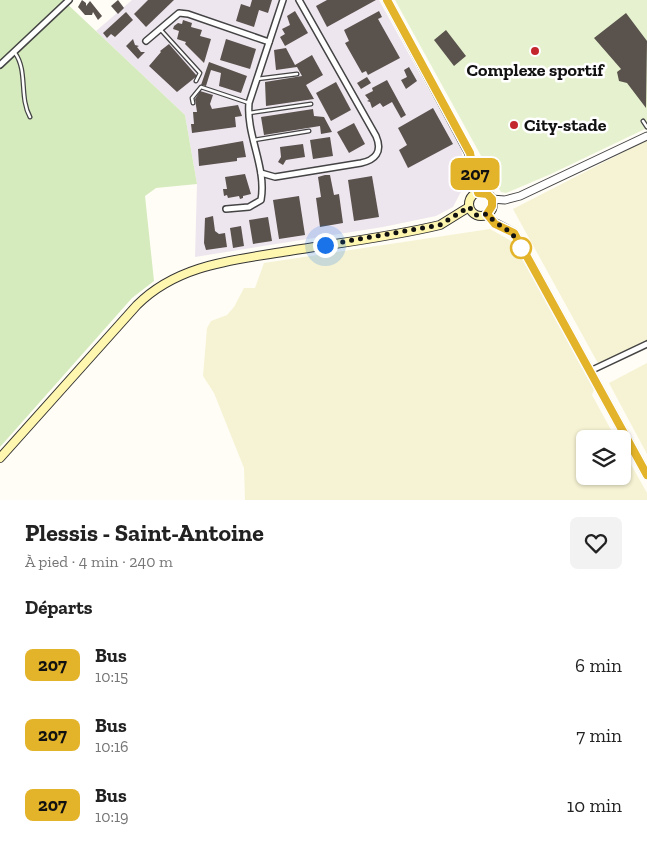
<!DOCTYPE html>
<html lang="fr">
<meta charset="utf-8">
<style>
:root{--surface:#fff;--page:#f2f2f2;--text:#222;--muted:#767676}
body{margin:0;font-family:"Zilla Slab",serif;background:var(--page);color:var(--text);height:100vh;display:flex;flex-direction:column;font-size:19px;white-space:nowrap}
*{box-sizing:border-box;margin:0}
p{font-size:16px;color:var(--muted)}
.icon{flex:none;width:28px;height:28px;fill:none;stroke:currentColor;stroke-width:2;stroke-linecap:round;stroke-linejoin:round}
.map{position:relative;height:500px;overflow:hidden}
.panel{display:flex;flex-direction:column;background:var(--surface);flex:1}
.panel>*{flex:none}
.badge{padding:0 10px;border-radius:8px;font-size:18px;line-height:32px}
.controls{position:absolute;left:576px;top:430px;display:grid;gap:10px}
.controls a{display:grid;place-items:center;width:55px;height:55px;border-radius:8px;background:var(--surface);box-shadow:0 1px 4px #0004;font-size:25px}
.you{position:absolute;width:25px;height:25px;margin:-12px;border:4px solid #fff;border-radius:50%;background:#1a73e8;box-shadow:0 0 0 8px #1a73e833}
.map>.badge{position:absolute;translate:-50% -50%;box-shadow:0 0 0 2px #fff}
h2{padding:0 25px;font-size:19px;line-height:45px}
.round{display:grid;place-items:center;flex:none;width:52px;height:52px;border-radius:8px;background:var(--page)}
.summary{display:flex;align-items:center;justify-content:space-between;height:85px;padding:0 25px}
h1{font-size:24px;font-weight:800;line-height:38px}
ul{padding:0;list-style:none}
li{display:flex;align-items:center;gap:15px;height:70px;padding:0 25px}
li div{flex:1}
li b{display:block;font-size:19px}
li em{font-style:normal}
li .badge{min-width:55px;font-weight:700;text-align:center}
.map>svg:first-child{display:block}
.industrial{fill:#eee6ef}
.farmland{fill:#f6f3d4}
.green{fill:#d5ebbd}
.pitch{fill:#e6f2cf}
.building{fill:#5a524d}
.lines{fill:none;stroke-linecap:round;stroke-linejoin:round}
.service-casing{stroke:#444;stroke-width:5}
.minor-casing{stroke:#444;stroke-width:8}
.tertiary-casing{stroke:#444;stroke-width:9}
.secondary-casing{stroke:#333;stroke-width:10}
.service{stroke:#fff;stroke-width:2.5}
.minor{stroke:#fff;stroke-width:5}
.tertiary{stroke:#fff;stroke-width:7}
.secondary{stroke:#fff6b0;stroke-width:8}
.line-casing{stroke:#fff;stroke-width:11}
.line{stroke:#e3b32a;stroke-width:8}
.walk{stroke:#111;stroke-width:5;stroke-dasharray:0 9}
.poi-dot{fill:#c4262e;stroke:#fff;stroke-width:2}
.stop-dot{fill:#fff;stroke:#e3b32a;stroke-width:2.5}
.labels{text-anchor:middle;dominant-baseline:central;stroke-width:5;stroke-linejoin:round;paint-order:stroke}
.poi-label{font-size:18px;font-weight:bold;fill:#111;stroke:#fff}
</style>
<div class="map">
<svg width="647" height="500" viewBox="0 0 647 500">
<rect width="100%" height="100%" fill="#fffdf5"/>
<polygon class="industrial" points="132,0 379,0 461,148 467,180 453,207 436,216 383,227 195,257 197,184 185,115 96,31"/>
<g class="farmland">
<polygon points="647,140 647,341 599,365 513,209"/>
<polygon points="490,229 513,242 594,390 592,395 616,439 585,439 585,476 622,476 623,450 647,493 647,500 245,500 244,468 214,393 203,376 207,328 211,321 227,315 234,307 244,288 255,288 264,263"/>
<polygon points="647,363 647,454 609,383"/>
</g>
<polygon class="green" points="0,0 63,0 185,115 197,184 156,188 145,196 154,281 132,298 0,447"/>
<polygon class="pitch" points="395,0 647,0 647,128 551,174 506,193 501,192"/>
<g class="building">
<polygon points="82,0 86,3 86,6 90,1 102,16 98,20 93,12 92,15 85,15 78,7"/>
<polygon points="118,0 124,8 118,14 111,6"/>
<polygon points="148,0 174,0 146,27 134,14"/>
<polygon points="252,0 272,0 268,13 259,10 254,27 236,21 241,4 250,7"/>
<polygon points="327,0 376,0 327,27 316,6"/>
<polygon points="295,11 308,33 285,46 280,37 285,34 282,29 290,25 287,16"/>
<polygon points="379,11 382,17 378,19 400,58 368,75 366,71 362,73 345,43 349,41 344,30"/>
<polygon points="126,12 133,20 115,37 111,34 107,38 103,33"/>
<polygon points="626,13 647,41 646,108 627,83 619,81 617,72 621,69 594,38"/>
<polygon points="183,20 192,23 191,27 202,30 200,36 211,39 204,63 185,44 186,42 177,39 179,31 173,29 174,26 178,23 182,24"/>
<polygon points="446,30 466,56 454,66 434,40"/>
<polygon points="133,39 135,45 139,46 137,47 141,52 145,52 138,59 126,46"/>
<polygon points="226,39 256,49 250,69 220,60"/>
<polygon points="169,44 197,76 177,92 149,66 161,52 160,51"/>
<polygon points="286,48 295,65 312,55 323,75 306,85 314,99 266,106 265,82 302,76 297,67 276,70 274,50"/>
<polygon points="209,62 247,76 241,93 219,86 221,73 211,70 206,86 201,85"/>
<polygon points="409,67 417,81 406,89 401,80 407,77 404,70"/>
<polygon points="367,77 371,83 361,89 357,83"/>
<polygon points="387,80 406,115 401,118 392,102 383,107 380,103 372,108 370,102 367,101 369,100 365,95 373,91 372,88"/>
<polygon points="336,82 351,110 331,121 316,93"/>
<polygon points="200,91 213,95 210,104 212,109 238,105 242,116 235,117 236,127 192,133 191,124 194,124 193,112 197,112 195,99"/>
<polygon points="433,108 453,144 408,168 399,150 407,145 398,128"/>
<polygon points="313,109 314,116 324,117 332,132 321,134 320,126 264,135 261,117"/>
<polygon points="354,123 365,144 349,153 337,132"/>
<polygon points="330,137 333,156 313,159 310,140"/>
<polygon points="243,141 246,157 237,158 237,161 199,166 198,149"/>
<polygon points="303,144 305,157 286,160 283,165 278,162 281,157 280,147"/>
<polygon points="245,174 251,194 243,196 243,198 240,199 239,196 228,198 227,195 224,196 223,189 227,189 225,177"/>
<polygon points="325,175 330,175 334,195 339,194 343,223 320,227 316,198 321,197 318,177"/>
<polygon points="372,176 379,217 354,221 348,180"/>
<polygon points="299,196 305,235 279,239 273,200"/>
<polygon points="213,216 215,231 219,234 225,233 227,247 206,250 204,243 205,218"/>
<polygon points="268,217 272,241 253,244 249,220"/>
<polygon points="241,226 244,246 233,248 230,228"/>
</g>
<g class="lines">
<g class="service-casing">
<g id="service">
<polyline points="160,29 200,73 196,81"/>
<path d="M15,53c13,18 4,44 15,64"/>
<polyline points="257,79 297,74"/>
<polyline points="193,103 192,98 201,87 249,103"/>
<polyline points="249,113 311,104"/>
<polyline points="643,121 647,127"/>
<polyline points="254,140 309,131"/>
</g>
</g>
<g class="minor-casing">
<g id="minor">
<polyline points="146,41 179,13 188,14 269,42"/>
<polyline points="0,65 69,0"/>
<path d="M261,173l14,4 86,-14c14,-3 22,-11 15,-27l-77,-136"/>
<path d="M226,209l23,-2 12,-7c6,-32 -15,-65 -12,-97l34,-103"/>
<polyline points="590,371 647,344"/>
</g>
</g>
<g class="tertiary-casing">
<polyline id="tertiary" points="491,199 505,200 520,196 647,136"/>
</g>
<g class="secondary-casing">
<g id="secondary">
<polyline points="387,0 469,153 478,193"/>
<circle cx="481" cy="204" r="12"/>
<polyline points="487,215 495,223 514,233 647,475"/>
<path d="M0,458l137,-153c41,-41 97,-45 152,-54 50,-8 101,-14 151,-26l29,-18"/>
</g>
</g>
<use href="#service" class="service"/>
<use href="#minor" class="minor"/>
<use href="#tertiary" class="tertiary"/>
<use href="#secondary" class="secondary"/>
</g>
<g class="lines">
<g class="line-casing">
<polyline id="line" points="387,0 470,153 478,193 487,194 492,199 492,206 487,214 495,224 514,233 647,475"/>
</g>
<use href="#line" class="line"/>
<path class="walk" d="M325,245l115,-20 29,-18 7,8 11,-1c14,16 25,13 34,34"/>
</g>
<g class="poi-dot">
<circle cx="535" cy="51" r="5"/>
<circle cx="514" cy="125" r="5"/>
</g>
<circle class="stop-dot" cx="521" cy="248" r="10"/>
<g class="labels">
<g class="poi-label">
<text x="535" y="70">Complexe sportif</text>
<text x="524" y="125" text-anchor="start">City-stade</text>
</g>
</g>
</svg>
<div class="controls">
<a><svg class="icon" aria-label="layers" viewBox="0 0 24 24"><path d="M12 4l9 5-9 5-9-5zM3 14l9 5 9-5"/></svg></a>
</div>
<div class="you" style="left:325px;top:245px"></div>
<b class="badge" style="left:475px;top:174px;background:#e3b32a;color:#111">207</b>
</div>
<section class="panel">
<div class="summary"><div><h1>Plessis - Saint-Antoine</h1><p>À pied · 4 min · 240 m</p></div><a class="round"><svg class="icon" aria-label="heart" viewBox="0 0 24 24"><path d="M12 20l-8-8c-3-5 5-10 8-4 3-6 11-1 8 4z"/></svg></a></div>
<h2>Départs</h2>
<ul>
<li><span class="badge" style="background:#e3b32a;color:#111">207</span><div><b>Bus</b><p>10:15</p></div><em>6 min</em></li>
<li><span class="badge" style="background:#e3b32a;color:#111">207</span><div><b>Bus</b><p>10:16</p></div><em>7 min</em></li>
<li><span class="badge" style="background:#e3b32a;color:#111">207</span><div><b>Bus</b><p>10:19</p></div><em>10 min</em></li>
</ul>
</section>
